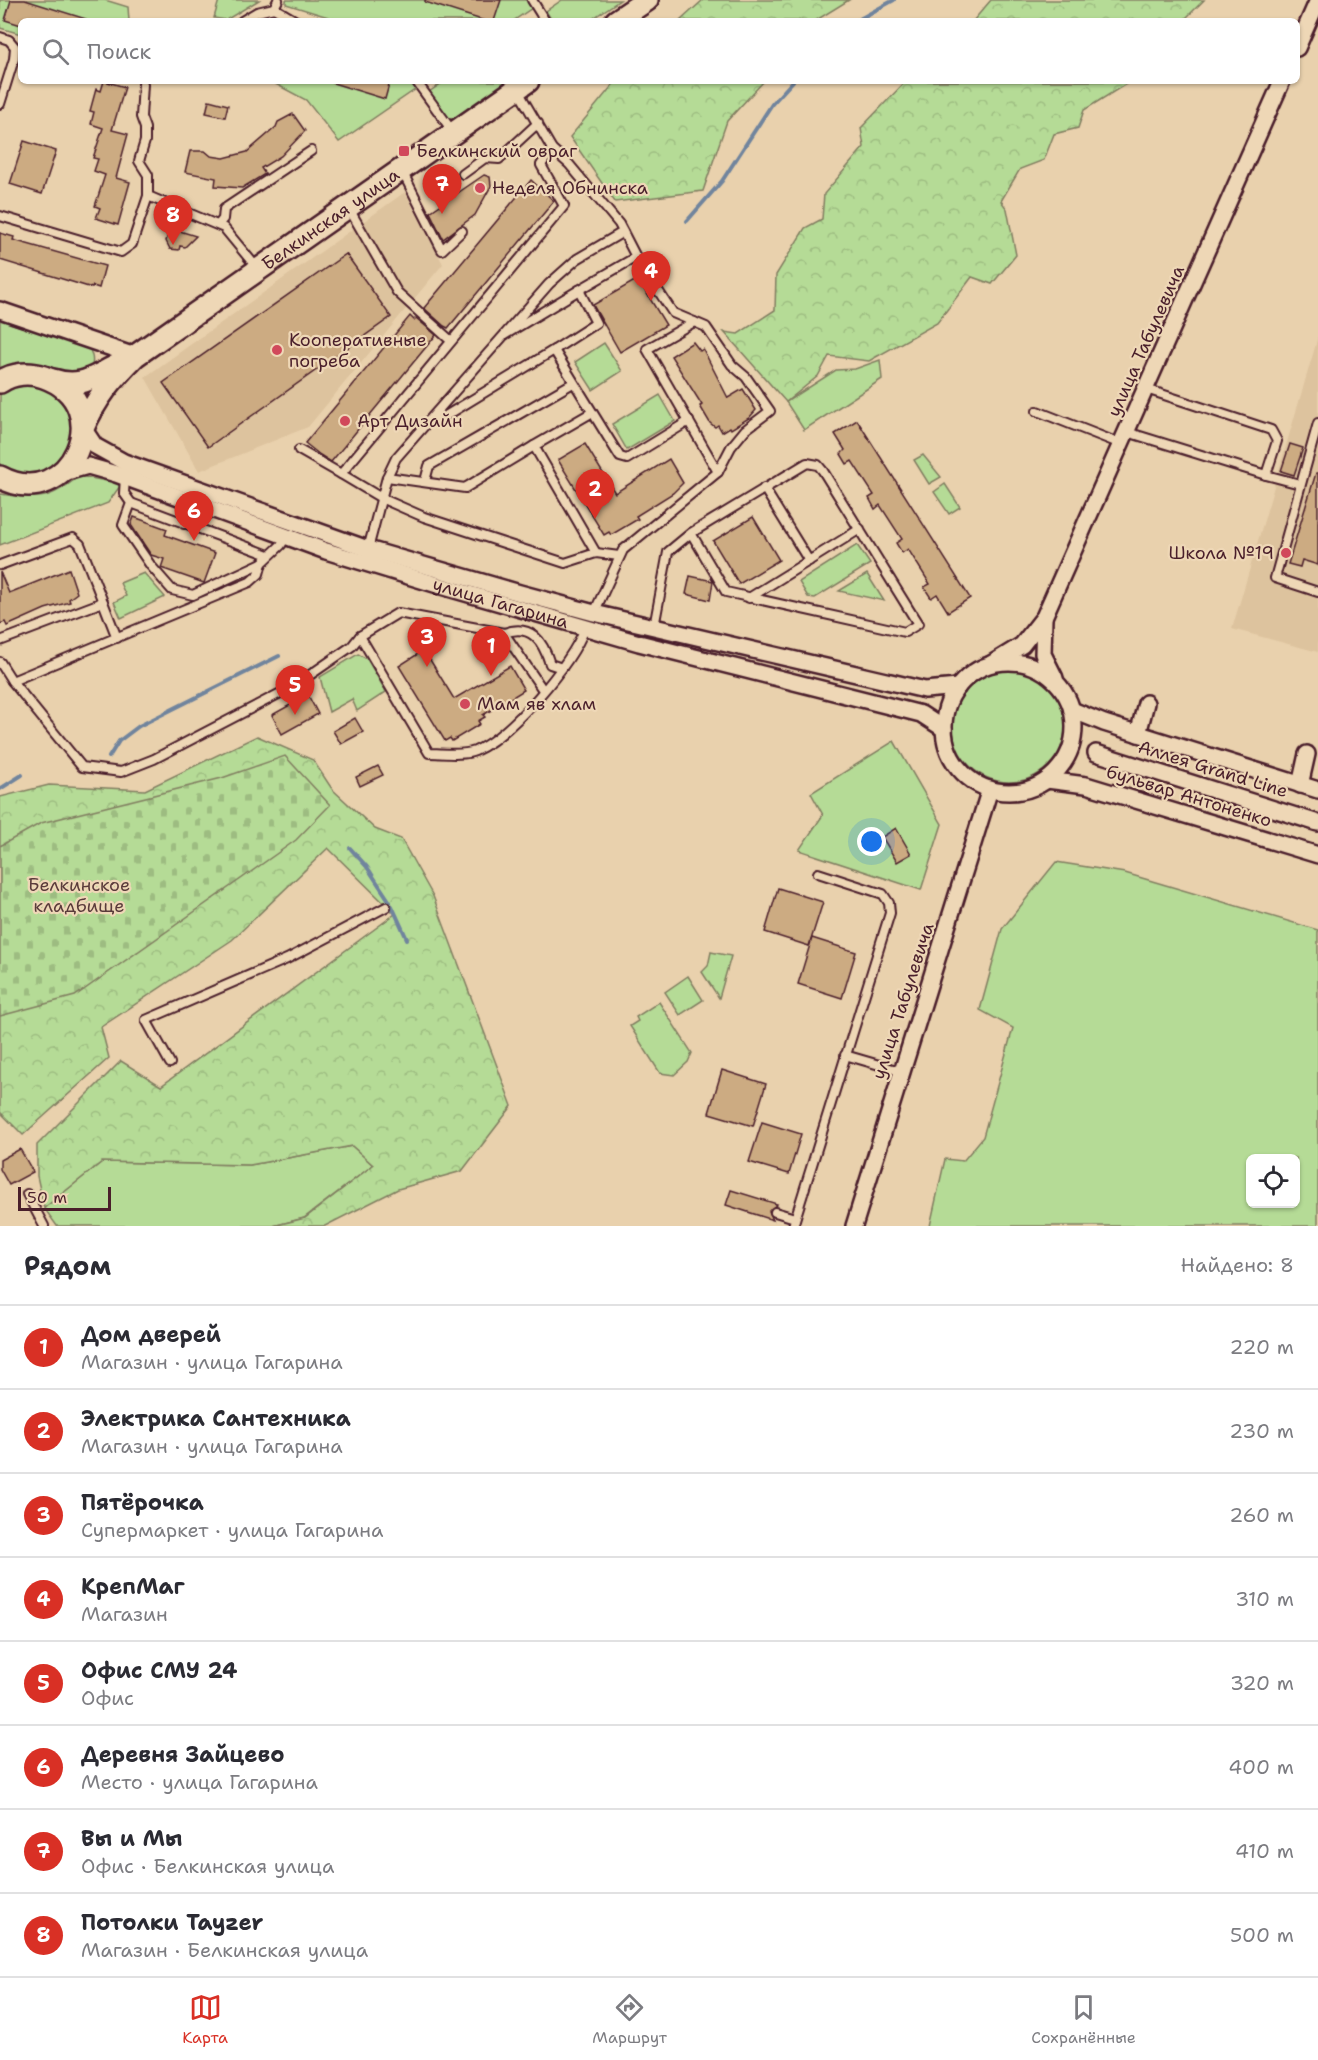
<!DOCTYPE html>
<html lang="ru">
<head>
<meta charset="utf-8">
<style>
	body { margin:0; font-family:"Shantell Sans",sans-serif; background:#f2f2f3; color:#2b2b33 }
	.controls { position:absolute; right:18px; bottom:18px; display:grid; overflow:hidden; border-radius:9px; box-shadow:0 2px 4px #0004 }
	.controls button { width:54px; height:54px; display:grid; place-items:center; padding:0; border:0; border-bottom:2px solid #e1e1e2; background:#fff; color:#2b2b33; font:30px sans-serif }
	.scale { position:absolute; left:18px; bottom:15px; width:93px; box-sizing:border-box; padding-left:6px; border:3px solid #4a1f2b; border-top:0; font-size:16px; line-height:21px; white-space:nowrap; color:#4a1f2b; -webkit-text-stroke:4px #eed7b6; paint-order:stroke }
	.you { position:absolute; left:872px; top:842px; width:21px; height:21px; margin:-15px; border:4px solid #fff; border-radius:50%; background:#1a73e8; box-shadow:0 0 0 9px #1a73e833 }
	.badge { display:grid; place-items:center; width:39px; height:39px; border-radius:50%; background:#d93025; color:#fff; font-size:20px; font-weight:700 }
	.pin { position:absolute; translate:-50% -50px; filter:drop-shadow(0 2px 3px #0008) }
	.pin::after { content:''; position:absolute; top:32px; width:21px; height:18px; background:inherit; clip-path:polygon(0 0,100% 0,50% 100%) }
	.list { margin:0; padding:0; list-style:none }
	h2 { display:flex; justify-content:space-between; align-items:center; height:78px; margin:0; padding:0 24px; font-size:26px }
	h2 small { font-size:20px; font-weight:400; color:#7c7c81 }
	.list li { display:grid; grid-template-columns:39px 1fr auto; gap:18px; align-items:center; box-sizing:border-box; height:84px; padding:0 24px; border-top:2px solid #e1e1e2 }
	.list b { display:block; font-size:22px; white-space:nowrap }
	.list p { margin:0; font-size:20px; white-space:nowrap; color:#7c7c81 }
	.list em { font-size:20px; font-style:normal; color:#7c7c81 }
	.icon { flex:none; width:33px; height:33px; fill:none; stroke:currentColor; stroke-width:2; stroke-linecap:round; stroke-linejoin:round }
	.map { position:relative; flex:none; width:1318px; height:1226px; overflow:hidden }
	.search { position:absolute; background:#fff; box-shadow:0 2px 4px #0004; left:18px; right:18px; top:18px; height:66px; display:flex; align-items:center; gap:15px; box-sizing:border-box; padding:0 21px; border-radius:9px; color:#7c7c81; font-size:22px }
	.sheet { height:750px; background:#fff }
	nav { display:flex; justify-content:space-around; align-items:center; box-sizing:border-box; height:84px; border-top:2px solid #e1e1e2; background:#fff; font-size:16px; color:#7c7c81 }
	nav a { display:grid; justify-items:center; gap:3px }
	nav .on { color:#d93025 }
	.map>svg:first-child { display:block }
	.built { fill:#ddc39e }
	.green { fill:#b5db96; stroke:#807d60; stroke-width:1.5; fill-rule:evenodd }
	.forest { fill:url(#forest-crowns); stroke:#807d60; stroke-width:1.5 }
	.cemetery { fill:url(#cemetery-stones); stroke:#807d60; stroke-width:1.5 }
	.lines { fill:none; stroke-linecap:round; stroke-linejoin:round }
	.stream { stroke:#70849d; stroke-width:4 }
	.building { fill:#ccab82; stroke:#4a1f2b; stroke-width:1.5 }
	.lane-casing { stroke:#4a1f2b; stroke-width:12 }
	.street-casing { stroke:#4a1f2b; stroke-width:20 }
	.secondary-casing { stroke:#4a1f2b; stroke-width:26 }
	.lane { stroke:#eed7b6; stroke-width:8 }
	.street { stroke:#eed7b6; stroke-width:15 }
	.secondary { stroke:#eed7b6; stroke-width:21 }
	.poi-dot { fill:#d1495b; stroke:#eed7b6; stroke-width:2 }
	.labels { text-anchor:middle; stroke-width:4.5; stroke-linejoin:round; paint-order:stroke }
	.poi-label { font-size:18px; fill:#4a1f2b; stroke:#eed7b6; text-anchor:start }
	.street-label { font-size:18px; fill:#4a1f2b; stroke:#eed7b6 }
	.park-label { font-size:18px; fill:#5a3b3b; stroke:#eed7b6 }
</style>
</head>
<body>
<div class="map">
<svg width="1318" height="1226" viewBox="0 0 1318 1226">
	<defs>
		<pattern id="forest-crowns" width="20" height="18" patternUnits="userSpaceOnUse" patternTransform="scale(1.5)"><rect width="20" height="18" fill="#b5db96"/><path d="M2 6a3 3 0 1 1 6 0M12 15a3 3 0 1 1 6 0" fill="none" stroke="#9dbc81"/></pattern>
		<pattern id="cemetery-stones" width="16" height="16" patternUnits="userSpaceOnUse" patternTransform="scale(1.5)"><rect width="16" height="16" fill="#b5db96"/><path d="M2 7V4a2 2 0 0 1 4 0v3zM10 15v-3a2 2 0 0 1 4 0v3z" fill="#9dbc81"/></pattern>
	</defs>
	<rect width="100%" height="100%" fill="#e9d1ad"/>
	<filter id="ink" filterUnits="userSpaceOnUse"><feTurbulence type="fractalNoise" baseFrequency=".0167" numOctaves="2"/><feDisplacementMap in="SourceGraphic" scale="12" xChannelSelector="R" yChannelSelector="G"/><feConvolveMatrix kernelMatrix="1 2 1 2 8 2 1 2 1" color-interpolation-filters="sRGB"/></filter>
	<g filter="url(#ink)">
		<g class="built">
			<path d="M405,192l38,72 -135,163 -109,44 -54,-94z"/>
			<path d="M1318,337v315l-86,-23z"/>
		</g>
		<g class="green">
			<path d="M0,0h105l23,7 1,14h-108v13l-21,-6z"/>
			<path d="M219,0h40l-33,20 -12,-2z"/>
			<path d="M286,0h240l6,8 -19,13h-172l-55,-17z"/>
			<path d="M562,0h58l-31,21h-37l-6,-10z"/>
			<path d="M270,81h141l5,8 -77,53 -33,-42z"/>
			<path d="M445,81h63l-54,37h-8l-17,-26z"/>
			<path d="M0,320l89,28c5,10 5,16 -1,26 -35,8 -47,-24 -88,-5z"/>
			<path d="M604,343l18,28 -29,19 -18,-28z"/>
			<path d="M880,360l2,19 -78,51 -18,-28 50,-32 19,-1z"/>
			<path d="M29,385c59,8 54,88 -2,91 -8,0 -19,-6 -27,-9v-73l11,-6z"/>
			<path d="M660,395l15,26 -48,29 -15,-26z"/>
			<path d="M923,455l18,22 -12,7 -15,-24z"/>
			<path d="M79,476l39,7 2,3 -12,17 -108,42v-51c38,5 48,8 79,-18z"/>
			<path d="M945,484l15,23 -11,7 -15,-22z"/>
			<path d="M857,545l13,19 -55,34 -7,-1 -9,-15z"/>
			<path d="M144,573l21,24 -44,21 -7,-16 12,-6 -6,-13z"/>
			<path d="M867,574l17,27 -45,-10z"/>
			<path d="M358,654l9,5 19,33 -29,19 -5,-12 -23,13 -9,-35z"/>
			<circle cx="1009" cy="726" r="56"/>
			<path d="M894,741l48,83 -21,66 -122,-40 24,-35 -12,-22z"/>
			<path d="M1056,862l69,11 193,57v296h-388l15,-67 18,2 20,-24 30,-109 -33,-18 22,-81zM1250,1158h46v46h-46z"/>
			<path d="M711,952l20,4 -12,42 -17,-26 6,-6z"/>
			<path d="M688,976l15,24 -23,15 -15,-23z"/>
			<path d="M659,1002l33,51 -4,9 -14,13 -14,-2 -30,-47 8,-5 -2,-4z"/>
			<path d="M352,1146l21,19 -69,53 -31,8h-216l-13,-18 58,-46 148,3z"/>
		</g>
		<g class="forest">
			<path d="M703,0h146l-34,21h-135z"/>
			<path d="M991,0h213l-21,21h-210z"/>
			<path d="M616,81h148l-37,40 -24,70 -88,11 -45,-65z"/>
			<path d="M906,81h225l-47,29 -6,18 -24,6 -10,26 -24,9 -19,32 6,8 9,46 -24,29 -20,-7 -35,46 -68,38 -40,-5 -11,20 -32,26 -62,-70 14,2 37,-24 1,-35 29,-47 17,-9 2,-25 40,-47 -3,-19z"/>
			<path d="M257,736l56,24 19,29 43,40 26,10 32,57 79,210 -50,65 -64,18 -73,37h-52l32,-8 68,-53 -21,-19 -102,19 -148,-3 -58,46 -7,-32v-31l84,-84 40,25 234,-172 -67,-66 -96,92 -131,87 8,31 -86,77 -23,-23v-315l49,-12 96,5z"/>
		</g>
		<path class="cemetery" d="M285,756l45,49 -34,35 -221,156 -75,20v-170l41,-23 181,-45z"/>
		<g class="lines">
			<g class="stream">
				<path d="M856,21l38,-21"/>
				<path d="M687,221l35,-40 50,-77 21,-23"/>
				<path d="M109,757l10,-16 20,-15 140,-70"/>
				<path d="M0,789l22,-14"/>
				<path d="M350,848l17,19 23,35"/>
				<path d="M392,906l15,33"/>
			</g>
		</g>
		<g class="building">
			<path d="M11,0h14l61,19v2h-65v4l-16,-5z"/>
			<path d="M425,0h76l-7,21h-9l-60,-19z"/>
			<path d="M104,81l21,6 -13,43 16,4 -12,44 14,4 -12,43 -22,-7 4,-10 -5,-2 10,-31 -11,-4 4,-12 -5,-1 10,-30 -12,-4 3,-12 -4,-1 6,-22 5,2z"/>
			<path d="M334,81h56l-5,18 -52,-16z"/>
			<path d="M209,100l19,5 -3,12 -19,-4z"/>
			<path d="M293,114l12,17 -24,25 -20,12 4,6 -23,14 -27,-2 1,-8 -31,-6 5,-21h15l6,5 13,2 23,-6 29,-25 2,-5z"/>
			<path d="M24,141l32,10 -14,43 -32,-10z"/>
			<path d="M484,175l6,2 1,9 -16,29 -32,24 -13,-27z"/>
			<path d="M531,180l23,21 -106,127 -4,-2 -20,-18z"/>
			<path d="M170,228l26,8 -11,11 -5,-1 -1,4 -9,-1 -4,-8z"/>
			<path d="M0,233l14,4 -1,3 92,26 -6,22 -6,-2 -1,2 -92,-28z"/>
			<path d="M346,254l45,63 -183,130 -45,-64z"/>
			<path d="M638,279l28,46 -46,27 -27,-47z"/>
			<path d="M410,316l4,4 2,-2 20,17 -105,127 -11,-7 -15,-12z"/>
			<path d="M693,342l7,9 3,-2 25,49 15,-9 13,21 -7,8 -18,11 -1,-2 -8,5 -4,-7 -3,2 -5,-4 -10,-17 2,-1 -31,-49z"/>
			<path d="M857,420l113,178 -22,14 -11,-18 -6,4 -7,-11 6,-3 -22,-35 -6,4 -6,-10 6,-4 -22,-34 -5,4 -6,-11 5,-3 -22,-34 -5,3 -6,-10 4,-4 -10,-16z"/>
			<path d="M585,444l30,49 54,-34 14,24 -10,10 -37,23 2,3 -27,16 -2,-3 -5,3 -46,-75z"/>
			<path d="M1290,444l13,4 -9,27 -13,-4z"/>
			<path d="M1316,473h2v92l-16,-5 -2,7 -12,-3z"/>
			<path d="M134,517l33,12 -2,6 50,18 -11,30 -43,-15 3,-9 -13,-4 -20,-30z"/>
			<path d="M753,517l26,43 -40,24 -26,-43z"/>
			<path d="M69,569l8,24 -8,6 1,3 -25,7 -38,17 -2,-4 -5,2v-52l9,21z"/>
			<path d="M690,576l23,5 -3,19 -24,-6z"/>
			<path d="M424,650l30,49 56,-33 14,24 -41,25 2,2 -7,4 2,3 -28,17 -2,-3 -5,3 -46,-75z"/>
			<path d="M308,695l10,19 -36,20 -10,-19z"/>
			<path d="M355,718l8,14 -22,12 -8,-13z"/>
			<path d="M378,766l5,9 -23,11 -4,-9z"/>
			<path d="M896,828l15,26 -14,8 -15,-25z"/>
			<path d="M778,888l45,14 -14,44 -44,-14z"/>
			<path d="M812,938l44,14 -14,46 -44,-14z"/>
			<path d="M722,1070l44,14 -13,42 -44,-13z"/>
			<path d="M762,1122l39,12 -12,40 -40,-12z"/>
			<path d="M20,1149l13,23 -24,13 -9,-16v-9z"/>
			<path d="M731,1190l46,14 -8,7 4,9 -47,-15z"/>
		</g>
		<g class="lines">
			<g class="lane-casing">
				<g id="lane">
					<path d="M278,0l-4,8 22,13"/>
					<path d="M532,0l13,21"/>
					<path d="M242,21l15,-9 17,-4"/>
					<path d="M0,37l9,3 6,7 -1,12 -14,45"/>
					<path d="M416,81l37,51"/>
					<path d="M143,84l-2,33 4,11v13l-6,20 9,14v21"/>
					<path d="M517,89l35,60 17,15 50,60 17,33 37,56 33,14 26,38 14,12 24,34 -25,19 -14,17 -13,25 -95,78 -29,63"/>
					<path d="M402,171l40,79 20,-19"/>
					<path d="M463,174l22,-16 14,1 39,-36"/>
					<path d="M348,207l49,85 53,48"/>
					<path d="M0,216l121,36 11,-8 16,-48 76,32 33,40"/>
					<path d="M218,225l5,-6 1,-10 87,-58"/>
					<path d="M694,322l-47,27 71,123"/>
					<path d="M506,334l73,-44"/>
					<path d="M554,350l42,-27 -17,-33 57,-33"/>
					<path d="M1037,411l84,33"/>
					<path d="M591,413l-57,33 62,107"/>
					<path d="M428,421l11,-1 115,-70 66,107 7,2 62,-38"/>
					<path d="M1318,423l-43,155 43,14"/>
					<path d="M1127,432l139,43 11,-34 -6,-11 -125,-41"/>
					<path d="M299,450l42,24 223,-268 -23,-41 11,-16"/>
					<path d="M341,474l42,25 41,18 141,46 31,-10 23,3"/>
					<path d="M1266,475l34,9"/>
					<path d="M125,477l-1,16 7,10 -8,22 28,41 21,24 21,5 69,-32 19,-18 5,-8"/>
					<path d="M387,477l78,11 69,-42"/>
					<path d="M425,481l4,-15 144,-83"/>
					<path d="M764,488l45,73"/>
					<path d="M131,503l138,52"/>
					<path d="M184,524l1,-25"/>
					<path d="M368,549l19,-72 9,-19 153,-174 28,-25 46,-27"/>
					<path d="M0,565l73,-27 7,6 23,58 -103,39"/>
					<path d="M749,598l111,-69"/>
					<path d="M103,602l14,36"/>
					<path d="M654,627l14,-75 23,-19 116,-70 11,2 5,6 95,153 -13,8 -179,-40 -35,-59"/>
					<path d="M504,633c27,-10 39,8 46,31l12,4"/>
					<path d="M0,662l12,19 238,-99 9,-8 3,-11"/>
					<path d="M12,681l70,86 39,5 33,-13 140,-73 58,-40 8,-10"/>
					<path d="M543,690l-39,-57 -106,-20 -38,23 69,117c13,0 34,3 46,-2 36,-16 96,-86 110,-123"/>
					<path d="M845,1055l55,16"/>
					<path d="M170,1063l-24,-43 141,-61 99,-52"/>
					<path d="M27,1194l17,32"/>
					<path d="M775,1212l20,6"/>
					<path d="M793,1226l97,-313 -1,-10 -6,-9 -65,-21"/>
				</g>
			</g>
			<g class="street-casing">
				<g id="street">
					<path d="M1297,48l21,-48"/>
					<path d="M0,310l135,46"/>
					<path d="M83,428l12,18 29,16 244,87 152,44 74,20 331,77 33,-3"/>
					<path id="s1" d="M60,474l28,-8 28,8 210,77 115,35 198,57 282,71 23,15"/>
					<path d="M1044,618l-1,36 12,24"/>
					<circle cx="1009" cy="727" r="65"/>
					<path d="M991,664l31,-19 22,-28 238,-536"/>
					<path d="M1072,710l32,13 214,67"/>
					<path d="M1138,734l8,-31"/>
					<path d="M1096,753l222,70"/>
					<path d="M1047,780l39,5 232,70"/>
					<path d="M1300,785l7,-31"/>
					<path d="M854,1226l136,-437"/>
				</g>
			</g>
			<g class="secondary-casing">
				<g id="secondary">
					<path d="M616,21l31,-21"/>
					<path d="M53,380c28,9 40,-3 65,-15"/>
					<path d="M0,382c13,-9 30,-10 44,-5 76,27 26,138 -44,100"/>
					<path id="s2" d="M83,428c13,-30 29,-49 52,-72l393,-275"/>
				</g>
			</g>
			<use href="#lane" class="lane"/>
			<use href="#street" class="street"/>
			<use href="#secondary" class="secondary"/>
		</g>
	</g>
	<g class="poi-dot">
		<rect x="398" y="145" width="12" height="12" rx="3"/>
		<circle cx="480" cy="188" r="6"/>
		<circle cx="277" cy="350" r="6"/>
		<circle cx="345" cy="421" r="6"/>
		<circle cx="1286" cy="553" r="6"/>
		<circle cx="465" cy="704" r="6"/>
	</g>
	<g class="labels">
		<g class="poi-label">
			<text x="416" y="157">Белкинский овраг</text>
			<text x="492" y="194">Неделя Обнинска</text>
			<text x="289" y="346">Кооперативные<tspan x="289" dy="21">погреба</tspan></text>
			<text x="357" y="427">Арт Дизайн</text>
			<text x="1274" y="559" text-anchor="end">Школа №19</text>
			<text x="477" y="710">Мам яв хлам</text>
		</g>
		<g class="street-label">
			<text dy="6" stroke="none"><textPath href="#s2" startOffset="328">Белкинская улица</textPath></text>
			<text transform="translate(1146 341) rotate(-66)" y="6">улица Табулевича</text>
			<text dy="6" stroke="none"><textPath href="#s1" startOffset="464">улица Гагарина</textPath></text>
			<text transform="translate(1213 769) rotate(17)" y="6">Аллея Grand Line</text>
			<text transform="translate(1189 796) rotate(17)" y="6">бульвар Антоненко</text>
			<text transform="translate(903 1001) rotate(-72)" y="6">улица Табулевича</text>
		</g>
		<g class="park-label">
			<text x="79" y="891">Белкинское<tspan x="79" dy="21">кладбище</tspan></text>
		</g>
	</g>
</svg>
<div class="controls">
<button><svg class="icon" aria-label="locate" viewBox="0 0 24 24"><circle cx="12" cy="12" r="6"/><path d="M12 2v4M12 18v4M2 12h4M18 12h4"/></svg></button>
</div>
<div class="scale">50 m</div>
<div class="you"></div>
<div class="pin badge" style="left:491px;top:676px">1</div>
<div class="pin badge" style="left:595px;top:519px">2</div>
<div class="pin badge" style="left:427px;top:667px">3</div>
<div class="pin badge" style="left:651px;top:301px">4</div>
<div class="pin badge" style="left:295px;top:715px">5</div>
<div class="pin badge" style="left:194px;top:541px">6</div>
<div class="pin badge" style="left:442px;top:214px">7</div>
<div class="pin badge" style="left:173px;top:245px">8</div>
<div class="search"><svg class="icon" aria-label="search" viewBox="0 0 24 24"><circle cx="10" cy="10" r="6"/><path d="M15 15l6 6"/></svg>Поиск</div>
</div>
<section class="sheet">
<h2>Рядом<small>Найдено: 8</small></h2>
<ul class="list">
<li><span class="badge">1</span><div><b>Дом дверей</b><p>Магазин · улица Гагарина</p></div><em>220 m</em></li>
<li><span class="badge">2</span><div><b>Электрика Сантехника</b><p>Магазин · улица Гагарина</p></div><em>230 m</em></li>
<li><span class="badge">3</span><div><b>Пятёрочка</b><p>Супермаркет · улица Гагарина</p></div><em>260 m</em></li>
<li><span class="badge">4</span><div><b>КрепМаг</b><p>Магазин</p></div><em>310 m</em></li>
<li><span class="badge">5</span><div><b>Офис СМУ 24</b><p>Офис</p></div><em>320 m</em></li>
<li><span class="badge">6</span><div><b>Деревня Зайцево</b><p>Место · улица Гагарина</p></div><em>400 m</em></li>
<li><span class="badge">7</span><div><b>Вы и Мы</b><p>Офис · Белкинская улица</p></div><em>410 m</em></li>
<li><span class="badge">8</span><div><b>Потолки Tayzer</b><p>Магазин · Белкинская улица</p></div><em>500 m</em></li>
</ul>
</section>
<nav>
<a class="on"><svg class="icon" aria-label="map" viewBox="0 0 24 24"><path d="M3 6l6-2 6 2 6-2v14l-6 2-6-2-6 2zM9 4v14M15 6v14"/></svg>Карта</a>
<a><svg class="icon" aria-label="directions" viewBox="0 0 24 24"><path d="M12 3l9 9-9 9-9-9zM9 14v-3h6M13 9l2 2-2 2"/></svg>Маршрут</a>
<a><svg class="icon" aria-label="saved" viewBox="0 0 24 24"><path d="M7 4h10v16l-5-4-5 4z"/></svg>Сохранённые</a>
</nav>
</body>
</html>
